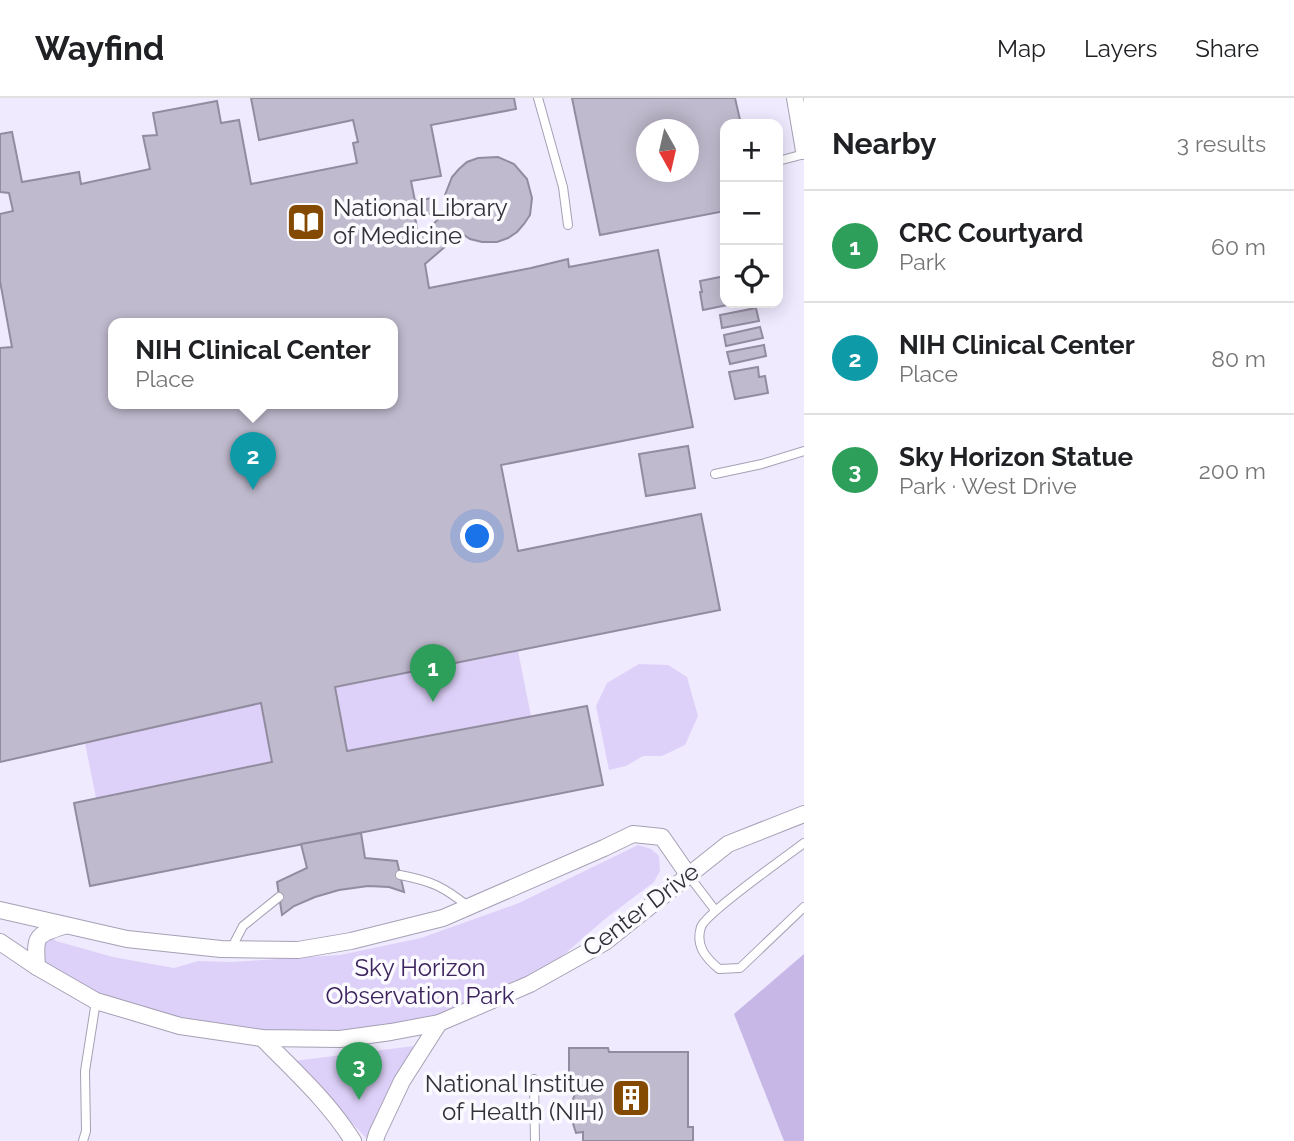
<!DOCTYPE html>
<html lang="en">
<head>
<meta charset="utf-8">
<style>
	body { margin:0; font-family:Raleway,sans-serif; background:#f2f2f2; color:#202124 }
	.controls { position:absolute; right:21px; top:21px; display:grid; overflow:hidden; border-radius:14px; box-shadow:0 4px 18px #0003 }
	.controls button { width:63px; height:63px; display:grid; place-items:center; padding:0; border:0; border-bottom:2px solid #e0e0e0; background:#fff; color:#202124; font:35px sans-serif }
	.compass { position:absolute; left:636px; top:21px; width:63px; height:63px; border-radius:50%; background:#fff; box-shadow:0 4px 18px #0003; rotate:172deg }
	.you { position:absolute; left:478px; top:439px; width:24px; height:24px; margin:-18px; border:5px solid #fff; border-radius:50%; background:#1a73e8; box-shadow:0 0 0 10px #1a73e833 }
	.badge { display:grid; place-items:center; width:46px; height:46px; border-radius:50%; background:#7c3aed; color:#fff; font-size:23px; font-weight:700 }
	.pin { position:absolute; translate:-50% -58px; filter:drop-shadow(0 2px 4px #0008) }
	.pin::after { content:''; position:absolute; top:37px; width:24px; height:21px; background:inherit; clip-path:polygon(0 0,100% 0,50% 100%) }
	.popup { position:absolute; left:108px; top:220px; width:290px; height:91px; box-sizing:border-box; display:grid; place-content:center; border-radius:14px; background:#fff; filter:drop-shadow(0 2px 5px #0005); font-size:23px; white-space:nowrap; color:#757577 }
	.popup b { font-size:26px; color:#202124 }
	.popup::after { content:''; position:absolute; left:50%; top:100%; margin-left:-14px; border:14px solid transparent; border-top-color:#fff }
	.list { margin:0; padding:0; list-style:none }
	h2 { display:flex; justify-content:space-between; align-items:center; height:91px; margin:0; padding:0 28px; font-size:30px }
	h2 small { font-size:23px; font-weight:400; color:#757577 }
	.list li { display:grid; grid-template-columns:46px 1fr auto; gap:21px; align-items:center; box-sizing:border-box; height:112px; padding:0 28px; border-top:2px solid #e0e0e0 }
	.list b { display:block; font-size:26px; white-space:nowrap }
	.list p { margin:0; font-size:23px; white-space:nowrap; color:#757577 }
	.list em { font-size:23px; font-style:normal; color:#757577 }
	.icon { flex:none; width:38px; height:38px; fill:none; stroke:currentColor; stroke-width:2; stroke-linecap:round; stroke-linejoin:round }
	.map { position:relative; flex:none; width:804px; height:1043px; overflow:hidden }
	header { display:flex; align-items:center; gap:42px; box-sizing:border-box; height:98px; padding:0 35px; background:#fff; border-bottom:2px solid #e0e0e0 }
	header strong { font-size:33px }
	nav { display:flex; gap:38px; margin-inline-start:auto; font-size:24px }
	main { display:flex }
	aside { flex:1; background:#fff }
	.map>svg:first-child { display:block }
	.green { fill:#ded1f9 }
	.forest { fill:#c6b7e7 }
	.building { fill:#c0bace; stroke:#928c9f; stroke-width:2; fill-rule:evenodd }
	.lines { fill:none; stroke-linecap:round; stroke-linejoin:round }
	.lane-casing { stroke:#a6a0b4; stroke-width:10 }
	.street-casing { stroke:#a6a0b4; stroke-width:18 }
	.lane { stroke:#fff; stroke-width:8 }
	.street { stroke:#fff; stroke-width:16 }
	.labels { text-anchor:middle; stroke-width:7; stroke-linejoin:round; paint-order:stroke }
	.poi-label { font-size:24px; fill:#323038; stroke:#fbfafe; text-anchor:start }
	.street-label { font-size:24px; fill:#323038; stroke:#fbfafe }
	.park-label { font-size:24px; fill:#3b245d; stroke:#fbfafe }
</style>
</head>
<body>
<header>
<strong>Wayfind</strong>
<nav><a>Map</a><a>Layers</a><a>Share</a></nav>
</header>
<main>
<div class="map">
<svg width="804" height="1043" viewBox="0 0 804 1043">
	<rect width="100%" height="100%" fill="#f0eaff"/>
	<g class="green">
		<path d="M518,553l13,65 -184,35 -12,-64z"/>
		<path d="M639,566l29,1 19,12 11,39 -13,29 -23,11h-19l-17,10 -17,4 -13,-64 11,-23z"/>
		<path d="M261,605l11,59 -176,36 -11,-55z"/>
		<path d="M638,747l13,4 8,7 1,15 -6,11 -49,37 -75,65 -91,39 -177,15 -166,-37 -59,-34 8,-35 11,9 57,16 61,11 24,-7 33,1 109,-7 81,-17 98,-35z"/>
		<path d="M414,948l-46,94 -74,-79z"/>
	</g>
	<path class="forest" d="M804,856v187h-20l-50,-127z"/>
	<g class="building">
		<path d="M251,0h263l2,11 -85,16 10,51 -30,5 4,20 18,-3 2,15 -20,4 4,22 28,-29 -2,-15 7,-18 7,-8 8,-7 11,-4 20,-1 16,7 13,15 5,19 -2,17 -6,9 -7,8 -9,6 -11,4h-15l-12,-3 -9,-6 -36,31 4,24 102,-20 37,-9 1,8 89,-17 35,177 -192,38 17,86 183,-37 19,96 -385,77 12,64 240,-45 16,79 -513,101 -16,-83 198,-41 -11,-59 -261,59v-414l12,-1 -12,-66v-67l13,-3 -4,-18 -9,-1v-58l12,-2 10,50 57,-10 2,12 69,-15 -7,-33 14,-1 -4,-22 64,-12 4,22 18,-3 12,64 106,-21 -4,-20 5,-1 -5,-22 -94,20zM113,226h280v80h-280z"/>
		<path d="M572,0h163l6,26h-16v87l-125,24zM646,32h42v42h-42z"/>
		<path d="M725,178v27h12l-34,7 -3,-18h2l-2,-11z"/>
		<path d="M756,210l3,13 -37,7 -2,-13z"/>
		<path d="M760,229l3,11 -37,8 -2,-11z"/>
		<path d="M764,247l2,11 -36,8 -3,-12z"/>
		<path d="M758,269l1,10 6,-1 3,17 -33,6 -6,-27z"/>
		<path d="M688,348l7,42 -49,8 -7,-42z"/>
		<path d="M361,735l4,25 32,3 7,31 -15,-5 -21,-1 -29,4 -24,7 -21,9 -12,9 -5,-33 30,-14 -6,-24z"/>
		<path d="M569,950h39l1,4h79v75h5v14h-110v-9l-7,1 -6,-19 2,-12 3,-8 8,-1v-7l-14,1z"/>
	</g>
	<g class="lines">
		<g class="lane-casing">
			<g id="lane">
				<path d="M538,0l25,89 5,38"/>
				<path d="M778,63l26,-7"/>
				<path d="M715,376l47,-10 42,-13"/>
				<path d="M804,745c-17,13 -98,70 -103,84 -6,19 5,31 18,42l21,-1 64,-61"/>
				<path d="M400,777c32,6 44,12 69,32"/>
				<path d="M689,778l26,34"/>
				<path d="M231,851l12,-23 36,-29"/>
				<path d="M534,981l1,62"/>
				<path d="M83,1043l3,-10 -1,-60 11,-70"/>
			</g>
		</g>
		<g class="street-casing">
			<g id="street">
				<path d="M795,0l9,53"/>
				<path d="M0,812l127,29 94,10 77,1 53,-9 92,-23 161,-70 29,-14 29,3 27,39"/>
				<path d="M0,844l37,25 59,34 84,25 82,12 78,1 51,-7 48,-9 91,-39 75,-42 123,-98 76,-30"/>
				<path d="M37,869c-2,-30 -3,-32 27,-41"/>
				<path d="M262,940c32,33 67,64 91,103"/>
				<path d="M375,1043l2,-7 25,-53 37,-58"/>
			</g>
		</g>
		<use href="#lane" class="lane"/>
		<use href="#street" class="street"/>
	</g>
	<defs>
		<g id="library-square" transform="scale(2.0125)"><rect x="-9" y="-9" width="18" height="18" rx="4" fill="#854a01" stroke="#fbfafe"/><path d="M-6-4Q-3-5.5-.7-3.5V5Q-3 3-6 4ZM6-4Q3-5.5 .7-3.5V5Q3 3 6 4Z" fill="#fff"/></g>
		<g id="building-square" transform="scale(2.0125)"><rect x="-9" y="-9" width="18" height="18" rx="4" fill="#854a01" stroke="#fbfafe"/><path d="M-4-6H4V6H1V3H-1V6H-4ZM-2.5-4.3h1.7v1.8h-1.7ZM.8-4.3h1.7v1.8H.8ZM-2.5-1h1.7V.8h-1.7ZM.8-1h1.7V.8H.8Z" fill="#fff"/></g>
	</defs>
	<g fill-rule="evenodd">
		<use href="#library-square" x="306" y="124"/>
		<use href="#building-square" x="631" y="1000"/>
	</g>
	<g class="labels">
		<g class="poi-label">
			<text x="333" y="118">National Library<tspan x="333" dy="28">of Medicine</tspan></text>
			<text x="604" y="994" text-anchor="end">National Institue<tspan x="604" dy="28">of Health (NIH)</tspan></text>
		</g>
		<g class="street-label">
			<text transform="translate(641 812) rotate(-37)" y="8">Center Drive</text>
		</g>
		<g class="park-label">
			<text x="420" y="878">Sky Horizon<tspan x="420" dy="28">Observation Park</tspan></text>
		</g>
	</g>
</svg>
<div class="controls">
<button>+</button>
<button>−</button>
<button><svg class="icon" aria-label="locate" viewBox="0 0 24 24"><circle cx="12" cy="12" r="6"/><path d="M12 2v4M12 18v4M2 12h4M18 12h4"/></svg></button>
</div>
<svg class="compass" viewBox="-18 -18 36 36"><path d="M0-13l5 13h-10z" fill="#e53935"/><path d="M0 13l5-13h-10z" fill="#757577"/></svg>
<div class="you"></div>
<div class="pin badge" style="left:433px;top:604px;background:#2e9e5b">1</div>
<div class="pin badge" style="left:253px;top:392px;background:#0f9aa8">2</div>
<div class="popup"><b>NIH Clinical Center</b>Place</div>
<div class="pin badge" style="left:359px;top:1002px;background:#2e9e5b">3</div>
</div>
<aside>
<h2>Nearby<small>3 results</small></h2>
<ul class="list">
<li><span class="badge" style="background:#2e9e5b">1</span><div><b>CRC Courtyard</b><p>Park</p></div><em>60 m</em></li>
<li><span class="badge" style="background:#0f9aa8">2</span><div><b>NIH Clinical Center</b><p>Place</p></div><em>80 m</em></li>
<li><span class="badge" style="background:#2e9e5b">3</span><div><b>Sky Horizon Statue</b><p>Park · West Drive</p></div><em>200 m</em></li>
</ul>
</aside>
</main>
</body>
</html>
